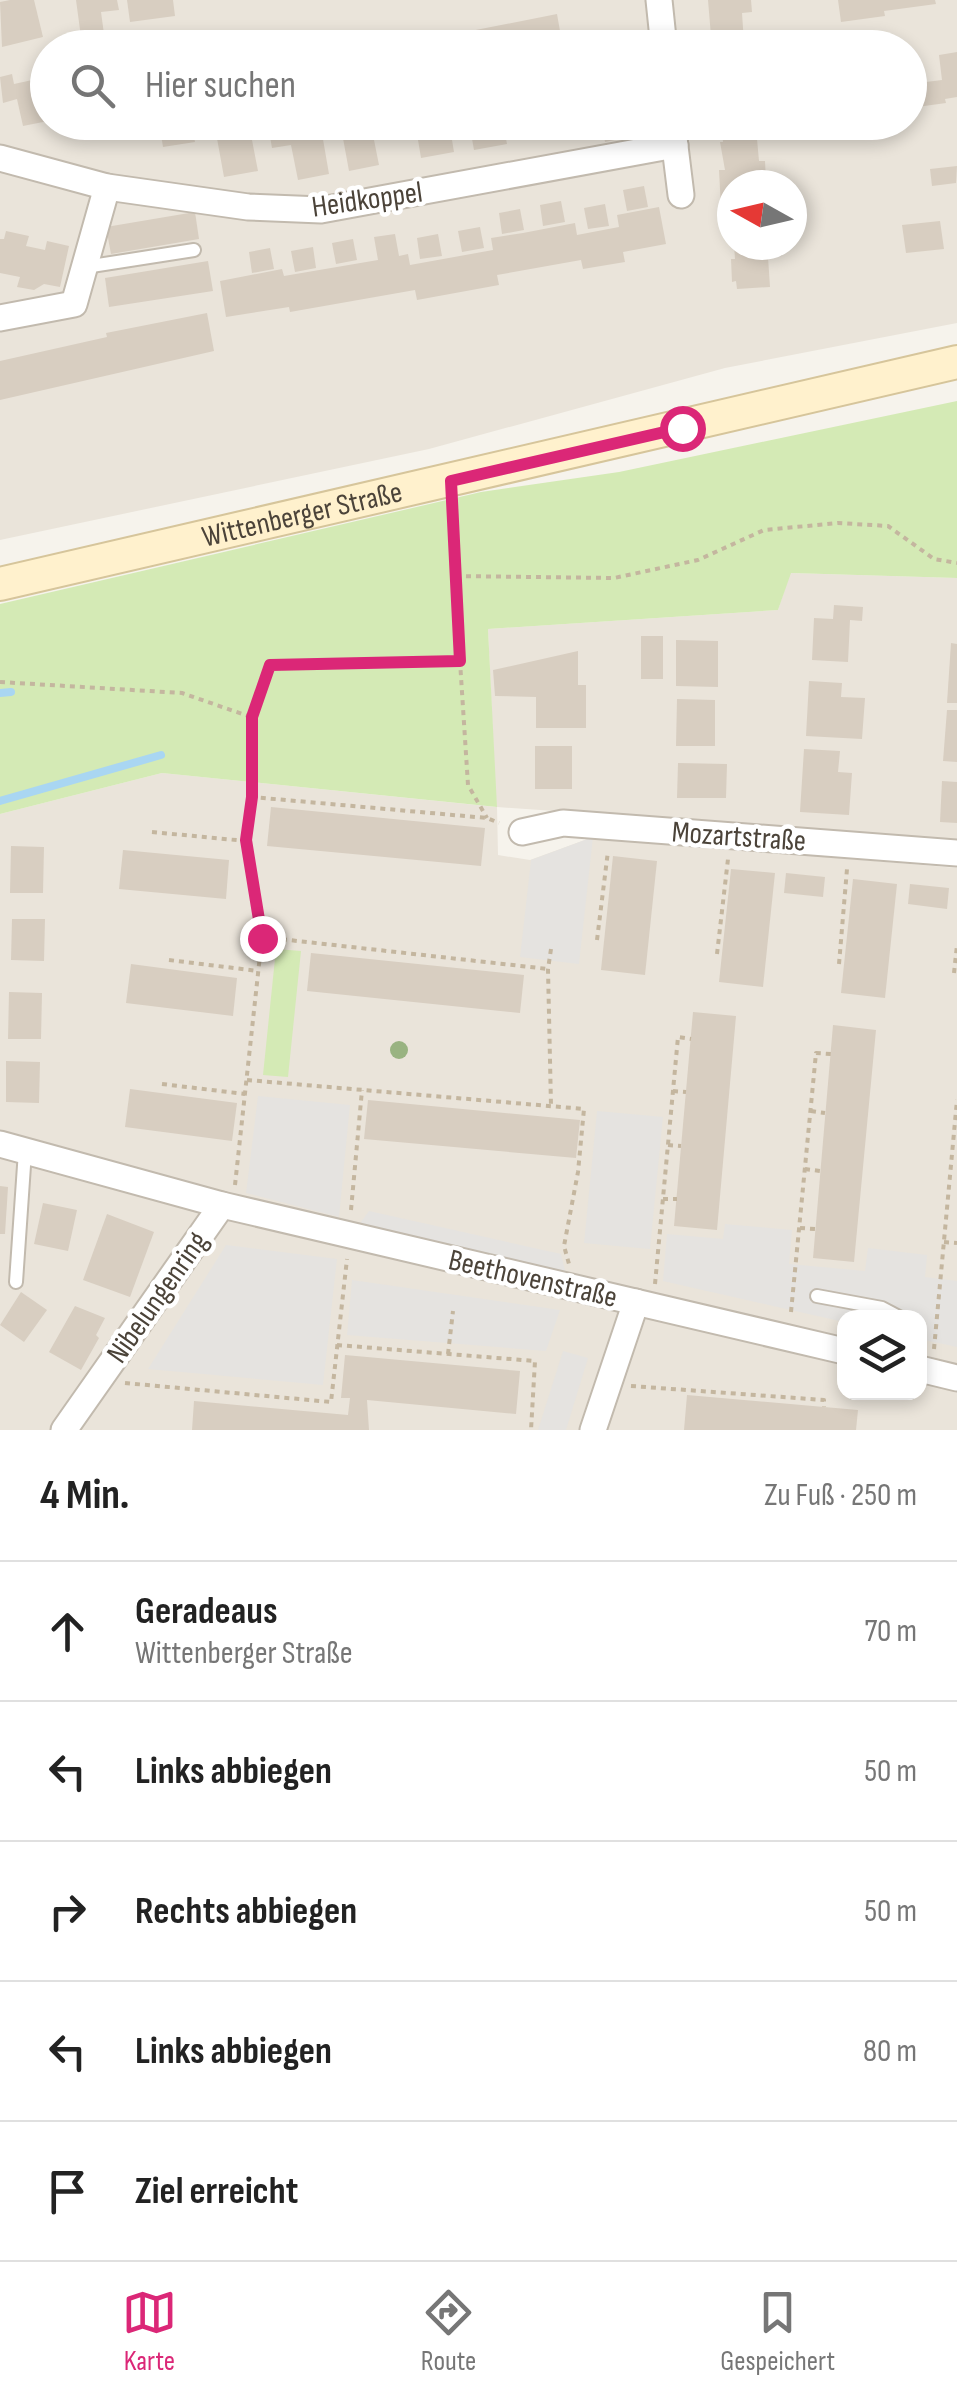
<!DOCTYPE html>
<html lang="de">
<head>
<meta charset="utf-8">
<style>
	body { margin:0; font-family:"Sofia Sans Condensed",sans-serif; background:#f6f6f6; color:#222 }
	.controls { position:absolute; right:30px; bottom:30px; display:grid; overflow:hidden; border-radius:20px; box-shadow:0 5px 15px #0003 }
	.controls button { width:90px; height:90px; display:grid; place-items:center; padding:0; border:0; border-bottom:2px solid #e0e0e0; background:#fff; color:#222; font:50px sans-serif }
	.compass { position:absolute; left:717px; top:170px; width:90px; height:90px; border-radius:50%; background:#fff; box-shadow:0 5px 15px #0003; rotate:278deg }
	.stop { position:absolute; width:30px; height:30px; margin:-22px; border:8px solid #db2777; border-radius:50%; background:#fff }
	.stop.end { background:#db2777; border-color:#fff; box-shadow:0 2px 10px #0008 }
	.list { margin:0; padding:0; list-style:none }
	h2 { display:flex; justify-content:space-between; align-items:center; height:130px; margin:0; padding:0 40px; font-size:42px }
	h2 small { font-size:32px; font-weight:400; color:#767676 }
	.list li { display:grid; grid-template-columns:65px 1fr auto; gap:30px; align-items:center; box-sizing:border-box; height:140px; padding:0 40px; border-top:2px solid #e0e0e0 }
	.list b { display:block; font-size:38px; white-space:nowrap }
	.list p { margin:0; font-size:32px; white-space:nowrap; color:#767676 }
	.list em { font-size:32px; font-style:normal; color:#767676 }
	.icon { flex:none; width:55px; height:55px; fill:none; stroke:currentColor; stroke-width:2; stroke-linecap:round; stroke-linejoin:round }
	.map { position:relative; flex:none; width:957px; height:1430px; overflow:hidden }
	.search { position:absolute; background:#fff; box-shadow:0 5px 15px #0003; left:30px; right:30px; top:30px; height:110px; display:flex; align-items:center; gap:25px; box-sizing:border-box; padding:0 35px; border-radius:55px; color:#767676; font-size:38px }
	.sheet { height:830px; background:#fff }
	nav { display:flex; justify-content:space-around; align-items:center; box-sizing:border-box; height:140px; border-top:2px solid #e0e0e0; background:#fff; font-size:28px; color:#767676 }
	nav a { display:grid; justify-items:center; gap:5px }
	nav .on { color:#db2777 }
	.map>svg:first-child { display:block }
	.residential { fill:#eae4da; fill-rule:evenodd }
	.green { fill:#d4eab5 }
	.parking { fill:#e5e3e0 }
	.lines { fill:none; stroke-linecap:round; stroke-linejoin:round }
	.stream { stroke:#a9d6f2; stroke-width:8 }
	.building { fill:#d8cec1 }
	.service-casing { stroke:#c2baae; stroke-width:16 }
	.minor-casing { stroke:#c2baae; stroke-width:29 }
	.secondary-casing { stroke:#d6c59b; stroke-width:36 }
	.path { stroke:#c4b69f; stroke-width:4; stroke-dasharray:5 5; stroke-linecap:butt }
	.service { stroke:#fff; stroke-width:12 }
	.minor { stroke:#fff; stroke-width:25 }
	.secondary { stroke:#fff1cd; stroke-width:32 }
	.tree { fill:#99b381 }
	.route { stroke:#db2777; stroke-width:12 }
	.labels { text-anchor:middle; stroke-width:9; stroke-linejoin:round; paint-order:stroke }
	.street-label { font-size:30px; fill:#4b4339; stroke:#fff }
</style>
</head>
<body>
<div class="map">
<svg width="957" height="1430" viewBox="0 0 957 1430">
	<rect width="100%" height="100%" fill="#f6f3ec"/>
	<g class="residential">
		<path d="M0,0h957v323l-232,45 -296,81 -429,91zM48,48h862v74h-862zM732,185h60v60h-60z"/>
		<path d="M790,573l167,5v261l-460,-32 1,48 32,5 63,-23 364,31v562h-957v-616l162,-41 334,34 -8,-178 290,-19zM844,1318h76v74h-76z"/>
	</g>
	<g class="green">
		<path d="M957,401v177l-166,-5 -13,37 -290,19 9,178 -335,-34 -162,41v-210l481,-112 138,-20z"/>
		<path d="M276,949l25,2 -13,126 -25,-2z"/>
	</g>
	<g class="parking">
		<path d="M593,837l-14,127 -59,-7 11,-97z"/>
		<path d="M258,1096l92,9 -11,112 -93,-24z"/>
		<path d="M597,1111l66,6 -13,132 -66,-6z"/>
		<path d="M369,1211l192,43 5,20 -208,-48z"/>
		<path d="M725,1224l67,6 -3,34 76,7 3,-23 59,7 -2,22 32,4v66l-37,-8v-21h-76v4l-181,-41 4,-47 56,5z"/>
		<path d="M226,1245l111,14 -14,126 -175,-16z"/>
		<path d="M352,1280l208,30 -14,41 -199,-16z"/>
		<path d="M563,1351l25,7 -22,72h-28z"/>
	</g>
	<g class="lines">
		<g class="stream">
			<path d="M0,693l11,-1"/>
			<path d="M0,801l161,-46"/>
		</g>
	</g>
	<g class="building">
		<path d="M10,0h24l9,37 -41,10 -2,-45z"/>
		<path d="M76,0h41l2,10 -18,2 3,22 -23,3z"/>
		<path d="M127,0h46l2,16 -45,6z"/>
		<path d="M708,0h43l1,12 -10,1 2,30 7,-1 1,6h-40z"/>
		<path d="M838,0h97l1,4 -52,7 1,5 -44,6z"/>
		<path d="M557,14l6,34h-33l-2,-9 -39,9h-105z"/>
		<path d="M957,52v45l-12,2 1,4 -36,5v-24l32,-4 -3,-25z"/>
		<path d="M12,74l2,10 32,-7 2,44 -25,5 -6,-27 -14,4 -3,-26z"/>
		<path d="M159,122h32l4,20 -32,5z"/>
		<path d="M214,122h53l1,5 21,-5h31l9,52 -31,6 -7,-35 -19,3 -3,-17 -18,4 7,36 -34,6z"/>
		<path d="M340,122h60v2l-28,6 7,35 -30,6z"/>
		<path d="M415,122h34l5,30 -33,6z"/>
		<path d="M469,122h34l4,22 -33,6z"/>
		<path d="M545,122h32l1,7 -30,6z"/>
		<path d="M601,122h26v2l-10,2 2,13 -14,3z"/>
		<path d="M721,122h45v5l-10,1 3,33h6l1,20 -34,4v42h-10l-3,-57h6l-5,-28h3z"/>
		<path d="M820,122h56v3l-55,8z"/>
		<path d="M957,166l-1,17 -24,3 -2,-17z"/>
		<path d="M644,186l4,21 -21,4 -4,-21z"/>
		<path d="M561,201l4,21 -22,4 -3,-21z"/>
		<path d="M605,204l4,22 -21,3 -4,-21z"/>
		<path d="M659,207l7,37 -43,8 2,10 -42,7 -2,-9 -84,15 2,10 -82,15 -2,-10 -125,22 -1,-5 -63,10 -6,-36 62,-12 2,7 94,-16 -4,-23 21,-3 4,22 9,-2 2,11 83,-15 -2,-12 32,-5 52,-10 2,12 42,-8 -2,-12z"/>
		<path d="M520,209l4,21 -22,4 -3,-21z"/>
		<path d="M195,212l4,27 -88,15 -5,-27z"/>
		<path d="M940,221l4,28 -38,4 -4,-28z"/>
		<path d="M480,227l4,21 -22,4 -4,-21z"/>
		<path d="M6,231l23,5 -3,10 19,4 2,-9 22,5 -9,41 -16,-3 -10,6 -17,-3 3,-10 -20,-4v-34h4z"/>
		<path d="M438,234l4,22 -22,3 -3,-21z"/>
		<path d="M353,239l4,21 -21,4 -4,-21z"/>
		<path d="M734,245h48v11l-14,1 2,30 -33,2 -1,-8 -4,1 -1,-23h4z"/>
		<path d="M313,247l3,21 -21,4 -4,-21z"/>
		<path d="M270,248l4,21 -22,4 -3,-21z"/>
		<path d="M208,261l5,30 -104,16 -4,-29z"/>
		<path d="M207,313l7,38 -214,49v-39l107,-24 -1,-4z"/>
		<path d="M834,605l29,2 -1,14 -12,-1 -2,42 -36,-2 2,-42 19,1z"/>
		<rect x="641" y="636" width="22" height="43"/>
		<path d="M676,640l42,1v46l-42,-1z"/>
		<path d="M951,643l6,1v59h-10z"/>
		<path d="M578,651v34h8v43h-50v-31l-41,-1 -2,-26z"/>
		<path d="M809,681l33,2 -1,14 24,1 -3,41 -56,-3z"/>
		<path d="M677,699l38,1v46h-39z"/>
		<path d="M947,710h10v52l-14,-1z"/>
		<rect x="535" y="746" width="37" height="43"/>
		<path d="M804,749l36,2 -2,21 14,1 -3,42 -49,-3z"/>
		<path d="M678,763l49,1 -1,34h-49z"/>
		<path d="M942,781l15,1v41l-17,-1z"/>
		<path d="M271,807l214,21 -4,38 -214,-20z"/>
		<path d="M11,846l33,1 -1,46h-33z"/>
		<path d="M123,850l106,10 -3,39 -107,-10z"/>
		<path d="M613,856l44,5 -12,114 -44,-5z"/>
		<path d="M731,869l44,4 -12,114 -44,-5z"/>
		<path d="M786,873l39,4 -2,20 -39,-4z"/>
		<path d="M853,879l44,5 -12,114 -44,-5z"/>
		<path d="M910,884l39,4 -2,21 -39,-5z"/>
		<path d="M12,919h33l-1,42 -33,-1z"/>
		<path d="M311,953l213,22 -4,38 -213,-22z"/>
		<path d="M131,964l106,14 -4,38 -107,-13z"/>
		<path d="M9,992l33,1 -1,46h-33z"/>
		<path d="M693,1012l43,4 -19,214 -43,-4z"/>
		<path d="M833,1025l43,5 -22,232 -41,-4z"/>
		<path d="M6,1061l34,1 -1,41 -33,-1z"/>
		<path d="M130,1089l107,14 -5,38 -107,-14z"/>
		<path d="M368,1100l212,20 -4,38 -212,-19z"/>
		<path d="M0,1186l8,1 -3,47h-5z"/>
		<path d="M43,1203l34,7 -9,41 -34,-7z"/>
		<path d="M107,1214l47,18 -24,65 -47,-17z"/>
		<path d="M21,1292l26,18 -23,32 -24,-17z"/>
		<path d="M75,1306l30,12 -9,17 3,3 -18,32 -32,-18z"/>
		<path d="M345,1355l175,16 -4,43 -149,-14 2,30h-177l2,-29 154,14 2,-17h-9z"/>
		<path d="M687,1395l171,15 -2,20h-172z"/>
	</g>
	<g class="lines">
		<g class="service-casing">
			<g id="service">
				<path d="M85,267l109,-17"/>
				<path d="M16,1282l9,-131"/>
				<path d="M817,1296l65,12 19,10"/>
			</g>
		</g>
		<g class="minor-casing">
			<g id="minor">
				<path d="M659,0l5,48"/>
				<path d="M672,122l9,73"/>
				<path d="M0,158l107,29 141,20 73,3 354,-65"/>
				<path d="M0,318l74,-14 33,-117"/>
				<path d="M522,832l41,-9 394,30"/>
				<path d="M0,1144l222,61 622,146"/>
				<path d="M920,1369l37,9"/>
				<path d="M64,1430l158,-225"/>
				<path d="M593,1430l43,-128"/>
			</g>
		</g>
		<g class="secondary-casing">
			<g id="secondary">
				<path id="s1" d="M0,584l957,-222"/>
			</g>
		</g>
		<g class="path">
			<path d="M452,506l8,155"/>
			<path d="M456,576l158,2 84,-18 66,-30 74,-7 50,3 46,33 23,4"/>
			<path d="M0,682l182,11 69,24 19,-52 190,-4 8,124 19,33"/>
			<path d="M251,717l1,80"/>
			<path d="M152,832l94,9"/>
			<path d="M262,937l286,32"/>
			<path d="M597,940l11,-89"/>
			<path d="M551,949l-3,20 3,137"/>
			<path d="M717,954l11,-95"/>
			<path d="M169,960l89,11"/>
			<path d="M839,964l8,-95"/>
			<path d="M954,973l3,-28"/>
			<path d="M247,1080l337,29 -6,63 -14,74 5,18"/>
			<path d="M162,1084l83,10"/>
			<path d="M673,1091l13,1"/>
			<path d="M811,1111l14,2"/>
			<path d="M668,1145l13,1"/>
			<path d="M805,1169l15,2"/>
			<path d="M235,1185l27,-248 -16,-96 6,-44 235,21 12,5"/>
			<path d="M663,1199h14"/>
			<path d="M351,1210l11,-120"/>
			<path d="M800,1228l15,1"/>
			<path d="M944,1242l13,1"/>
			<path d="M655,1284l23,-247 13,2"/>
			<path d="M791,1312l25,-259 15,1"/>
			<path d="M337,1345l198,16 -4,69"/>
			<path d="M934,1349l23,-249"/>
			<path d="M448,1354l5,-43"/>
			<path d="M125,1383l206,19 16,-143"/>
			<path d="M631,1386l193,14v7"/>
		</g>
		<use href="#service" class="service"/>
		<use href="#minor" class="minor"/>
		<use href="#secondary" class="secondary"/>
	</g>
	<circle class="tree" cx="399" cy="1050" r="9"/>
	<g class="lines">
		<path class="route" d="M262,938l-16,-98 6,-43v-80l18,-52 190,-4 -9,-180 231,-53"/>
	</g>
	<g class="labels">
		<g class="street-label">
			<text transform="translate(367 199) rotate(-8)" y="10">Heidkoppel</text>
			<text dy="10" stroke="none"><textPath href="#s1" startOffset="310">Wittenberger Straße</textPath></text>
			<text transform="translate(739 836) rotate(4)" y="10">Mozartstraße</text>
			<text transform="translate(533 1278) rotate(13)" y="10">Beethovenstraße</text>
			<text transform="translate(157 1297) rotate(-55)" y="10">Nibelungenring</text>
		</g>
	</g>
</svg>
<div class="controls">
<button><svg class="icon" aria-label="layers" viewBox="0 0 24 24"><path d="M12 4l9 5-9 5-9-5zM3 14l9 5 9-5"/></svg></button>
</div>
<svg class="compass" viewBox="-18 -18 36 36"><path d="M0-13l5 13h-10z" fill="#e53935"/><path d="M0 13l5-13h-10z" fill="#767676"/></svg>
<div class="stop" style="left:682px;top:428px"></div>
<div class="stop end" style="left:262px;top:938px"></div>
<div class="search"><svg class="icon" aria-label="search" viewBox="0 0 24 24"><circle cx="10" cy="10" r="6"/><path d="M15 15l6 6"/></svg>Hier suchen</div>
</div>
<section class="sheet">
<h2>4 Min.<small>Zu Fuß · 250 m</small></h2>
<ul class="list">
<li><svg class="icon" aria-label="ahead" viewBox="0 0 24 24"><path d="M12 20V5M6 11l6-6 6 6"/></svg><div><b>Geradeaus</b><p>Wittenberger Straße</p></div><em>70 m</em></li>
<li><svg class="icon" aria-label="left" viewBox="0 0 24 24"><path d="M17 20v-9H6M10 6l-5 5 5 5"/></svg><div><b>Links abbiegen</b></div><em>50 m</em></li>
<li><svg class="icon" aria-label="right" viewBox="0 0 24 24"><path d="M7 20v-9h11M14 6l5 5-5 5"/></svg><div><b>Rechts abbiegen</b></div><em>50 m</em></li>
<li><svg class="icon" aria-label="left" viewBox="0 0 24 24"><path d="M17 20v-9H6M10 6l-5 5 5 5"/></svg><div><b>Links abbiegen</b></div><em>80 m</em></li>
<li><svg class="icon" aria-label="arrive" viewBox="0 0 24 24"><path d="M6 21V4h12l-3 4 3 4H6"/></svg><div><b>Ziel erreicht</b></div></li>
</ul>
</section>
<nav>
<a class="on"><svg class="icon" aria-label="map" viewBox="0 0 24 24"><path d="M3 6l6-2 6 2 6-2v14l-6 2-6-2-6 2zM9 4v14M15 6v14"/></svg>Karte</a>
<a><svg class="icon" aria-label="directions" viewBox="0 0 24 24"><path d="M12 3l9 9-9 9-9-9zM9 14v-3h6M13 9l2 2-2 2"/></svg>Route</a>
<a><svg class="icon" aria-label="saved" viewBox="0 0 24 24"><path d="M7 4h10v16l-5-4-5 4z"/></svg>Gespeichert</a>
</nav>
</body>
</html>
